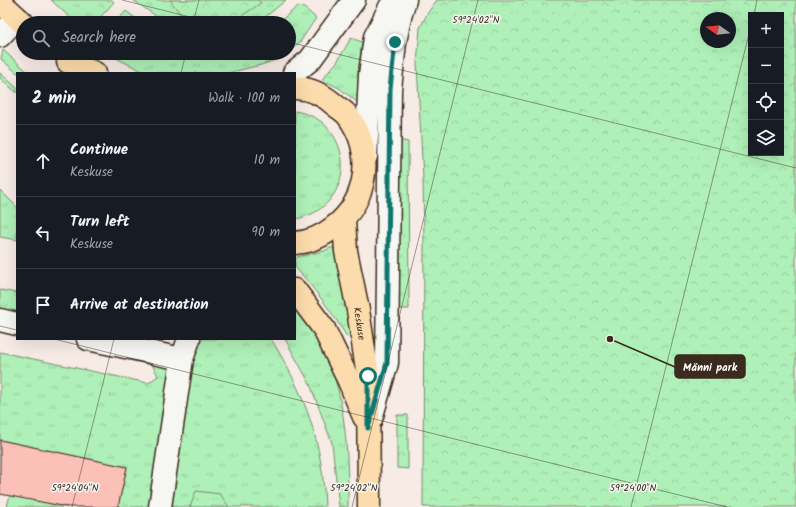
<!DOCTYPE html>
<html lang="en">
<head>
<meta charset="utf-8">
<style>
	body { margin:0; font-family:Kalam,sans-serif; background:#20242c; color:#f1f3f6 }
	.controls { position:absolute; right:12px; top:12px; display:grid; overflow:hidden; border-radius:0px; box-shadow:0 4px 16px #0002 }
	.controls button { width:36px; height:36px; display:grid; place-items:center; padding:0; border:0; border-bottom:1px solid #363941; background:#171b24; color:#f1f3f6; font:20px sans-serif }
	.compass { position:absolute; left:700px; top:12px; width:36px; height:36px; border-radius:50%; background:#171b24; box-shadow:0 4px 16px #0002; rotate:284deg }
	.stop { position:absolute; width:12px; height:12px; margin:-9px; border:3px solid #0f766e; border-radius:50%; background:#fff }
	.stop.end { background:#0f766e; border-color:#fff; box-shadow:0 1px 4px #0008 }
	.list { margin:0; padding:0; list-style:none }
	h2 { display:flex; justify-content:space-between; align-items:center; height:52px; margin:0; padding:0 16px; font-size:17px }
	h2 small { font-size:13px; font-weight:400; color:#9ea1a6 }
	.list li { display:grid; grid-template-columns:26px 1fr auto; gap:12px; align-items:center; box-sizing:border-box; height:72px; padding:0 16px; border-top:1px solid #363941 }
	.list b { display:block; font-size:15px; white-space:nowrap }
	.list p { margin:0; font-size:13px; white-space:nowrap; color:#9ea1a6 }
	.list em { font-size:13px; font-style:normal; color:#9ea1a6 }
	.icon { flex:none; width:22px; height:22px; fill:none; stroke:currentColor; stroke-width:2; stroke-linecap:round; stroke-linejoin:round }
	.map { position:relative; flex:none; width:796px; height:507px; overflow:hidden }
	.search { position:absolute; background:#171b24; box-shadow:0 4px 16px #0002; left:16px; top:16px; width:280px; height:44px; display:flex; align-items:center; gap:10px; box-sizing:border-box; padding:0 14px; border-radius:22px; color:#9ea1a6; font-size:15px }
	.panel { position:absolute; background:#171b24; box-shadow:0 4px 16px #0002; left:16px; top:72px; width:280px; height:268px; border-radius:0px }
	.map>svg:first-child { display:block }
	.grass { fill:url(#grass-tufts); stroke:#758d6b }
	.forest { fill:url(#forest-crowns); stroke:#758d6b; fill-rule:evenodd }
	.building { fill:#fbc0b8; stroke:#3b2a1e }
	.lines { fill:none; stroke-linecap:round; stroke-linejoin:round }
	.minor-casing { stroke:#3b2a1e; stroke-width:25 }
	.major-casing { stroke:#3b2a1e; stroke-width:25 }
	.minor { stroke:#f6f6f2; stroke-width:22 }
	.major { stroke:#fcdcac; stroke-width:22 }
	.route { stroke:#0f766e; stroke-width:5 }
	.ticks { fill:none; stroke:#3b2a1e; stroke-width:1; stroke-opacity:0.45 }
	.labels { text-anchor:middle; stroke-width:3; stroke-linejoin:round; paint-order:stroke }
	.street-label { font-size:10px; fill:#3b2a1e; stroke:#f6f6f2 }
	.ticks-label { font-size:10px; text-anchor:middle; fill:#3b2a1e; stroke:#f6f6f2; stroke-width:3; stroke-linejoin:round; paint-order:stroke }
	.leader { fill:none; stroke:#3b2a1e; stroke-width:1.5 }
	.callout-dot { fill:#3b2a1e; stroke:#f6f6f2; stroke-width:1.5 }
	.callout { fill:#3b2a1e; stroke:#3b2a1e; stroke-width:1.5 }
	.callout-label { font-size:11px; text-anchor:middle; font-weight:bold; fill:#fff }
</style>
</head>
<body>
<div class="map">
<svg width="796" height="507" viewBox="0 0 796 507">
	<defs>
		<pattern id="grass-tufts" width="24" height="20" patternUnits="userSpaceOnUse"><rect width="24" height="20" fill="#aff0b8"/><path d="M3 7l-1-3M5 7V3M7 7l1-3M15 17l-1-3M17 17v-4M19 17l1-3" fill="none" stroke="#97ce9e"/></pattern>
		<pattern id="forest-crowns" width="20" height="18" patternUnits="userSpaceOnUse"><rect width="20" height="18" fill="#aff0b8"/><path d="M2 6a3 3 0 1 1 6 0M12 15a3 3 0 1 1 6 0" fill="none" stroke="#97ce9e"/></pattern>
	</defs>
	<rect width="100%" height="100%" fill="#f7ebe6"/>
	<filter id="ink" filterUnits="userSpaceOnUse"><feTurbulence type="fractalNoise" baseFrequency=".025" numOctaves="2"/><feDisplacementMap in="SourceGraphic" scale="8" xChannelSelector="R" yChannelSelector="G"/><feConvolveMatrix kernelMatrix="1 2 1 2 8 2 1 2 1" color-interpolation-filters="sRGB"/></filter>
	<g filter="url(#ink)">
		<g class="grass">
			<path d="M51,0h61l2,2 -19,21h-19z"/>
			<path d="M133,0h153l-28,23h-92z"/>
			<path d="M298,6l5,1 13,11 -16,24 -11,10v-29h-11z"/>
			<path d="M126,11l16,12h-27z"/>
			<path d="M351,38l11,4 -4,30v28l-1,2 -18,-14 -16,-8v-2l14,-16z"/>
			<path d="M3,50l26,23h-12l-16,-14z"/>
			<path d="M110,53h95l15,2 12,-2h56l-4,4 -23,8 -33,8h-82l-28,-14z"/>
			<path d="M0,73l17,15v5l-17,-15z"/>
			<path d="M295,111c11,2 22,6 30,14 33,33 16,87 -30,94z"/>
			<path d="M399,140l9,2 1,167h-11z"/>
			<path d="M0,190l17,17v33l-17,-3z"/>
			<path d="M333,247l22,88 -8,2c-15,-25 -32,-48 -52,-70v-6l2,-4 27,-6z"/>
			<path d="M0,290l17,3v22l-17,-3z"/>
			<path d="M295,307c14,17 27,36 35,57 17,46 18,95 18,143h-9l-7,-64 -22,-59 -25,-45h10z"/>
			<path d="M196,339h75c34,55 52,103 54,168h-157z"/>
			<path d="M0,352l148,31 10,-7 -5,-10 1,-3 14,2 3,7 -18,135h-35l9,-40 -127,-27z"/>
			<path d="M397,415h11v54l-11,-1z"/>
			<path d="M10,495l57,12h-60z"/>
		</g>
		<g class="forest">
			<path d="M170,0h88l3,3 -30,20h-39l-11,-8z"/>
			<path d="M437,0h359v507h-373l1,-267 -1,-61 -6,-115 3,-36 7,-14zM751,15h30v138h-30zM706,18h24v24h-24z"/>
			<path d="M196,491l24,3 9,13h-39z"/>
		</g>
		<path class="building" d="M0,440l127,27 -9,40h-51l-67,-13z"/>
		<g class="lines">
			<g class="minor-casing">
				<g id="minor">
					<path d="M0,36l17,-18"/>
					<path d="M294,73l16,-13 44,-60"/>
					<path d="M366,156l4,-81 5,-38 15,-30 7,-7"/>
					<path d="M0,320l17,4"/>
					<path d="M88,339l94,20"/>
					<path d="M371,419l16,-56 3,-274 5,-47 5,-25 5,-17"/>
					<path d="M160,507l22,-148 7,-20"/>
				</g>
			</g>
			<g class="major-casing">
				<g id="major">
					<path d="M0,2l23,21"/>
					<path d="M68,62l27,11"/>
					<path d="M295,88c15,0 30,8 41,18 4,3 9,6 12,10 26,35 21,84 -14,111 -11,9 -25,15 -39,16"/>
					<path id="s1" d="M344,220l2,31 12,59 10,66 1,131"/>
					<path d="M295,290l29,39 25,52 15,36"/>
				</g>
			</g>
			<use href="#minor" class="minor"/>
			<use href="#major" class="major"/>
		</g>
	</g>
	<g class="lines" filter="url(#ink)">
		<path class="route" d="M368,376v52l19,-65 3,-274 5,-47"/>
	</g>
	<path class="ticks" d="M122,0l92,23M754,15l3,-15M193,23l6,-23M289,42l507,126M181,73l5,-20M0,326l17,4M54,339l673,168M72,507l42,-168M352,507l126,-507M631,507l120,-481"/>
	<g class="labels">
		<g class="street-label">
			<text dy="4" stroke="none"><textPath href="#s1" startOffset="105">Keskuse</textPath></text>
		</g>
	</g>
	<g class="ticks-label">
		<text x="476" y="23">59°24'02"N</text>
		<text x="75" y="491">59°24'04"N</text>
		<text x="354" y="491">59°24'02"N</text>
		<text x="633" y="491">59°24'00"N</text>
	</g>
	<path class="leader" d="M610 339L675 367"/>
	<circle class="callout-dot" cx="610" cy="339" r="4"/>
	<rect class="callout" x="675" y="355" width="70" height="23" rx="4"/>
	<g class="callout-label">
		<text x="710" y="371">Männi park</text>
	</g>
</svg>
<div class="controls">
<button>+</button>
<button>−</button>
<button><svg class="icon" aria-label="locate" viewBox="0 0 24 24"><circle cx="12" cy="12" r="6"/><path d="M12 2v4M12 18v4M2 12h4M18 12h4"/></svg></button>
<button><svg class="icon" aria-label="layers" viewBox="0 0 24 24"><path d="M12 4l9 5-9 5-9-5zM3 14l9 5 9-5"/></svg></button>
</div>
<svg class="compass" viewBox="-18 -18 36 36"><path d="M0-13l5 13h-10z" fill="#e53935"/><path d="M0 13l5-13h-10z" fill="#9ea1a6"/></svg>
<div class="stop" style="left:368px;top:376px"></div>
<div class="stop end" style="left:395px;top:42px"></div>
<div class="search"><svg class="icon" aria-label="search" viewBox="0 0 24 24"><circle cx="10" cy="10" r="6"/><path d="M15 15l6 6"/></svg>Search here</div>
<section class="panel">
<h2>2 min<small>Walk · 100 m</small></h2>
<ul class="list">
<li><svg class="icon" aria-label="ahead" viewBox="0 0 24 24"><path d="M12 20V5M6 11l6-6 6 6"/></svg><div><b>Continue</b><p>Keskuse</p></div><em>10 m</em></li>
<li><svg class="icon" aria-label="left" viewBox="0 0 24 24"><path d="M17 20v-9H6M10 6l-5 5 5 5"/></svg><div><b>Turn left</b><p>Keskuse</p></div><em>90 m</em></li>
<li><svg class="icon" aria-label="arrive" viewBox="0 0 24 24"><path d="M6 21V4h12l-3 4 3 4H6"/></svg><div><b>Arrive at destination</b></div></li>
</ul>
</section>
</div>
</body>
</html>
